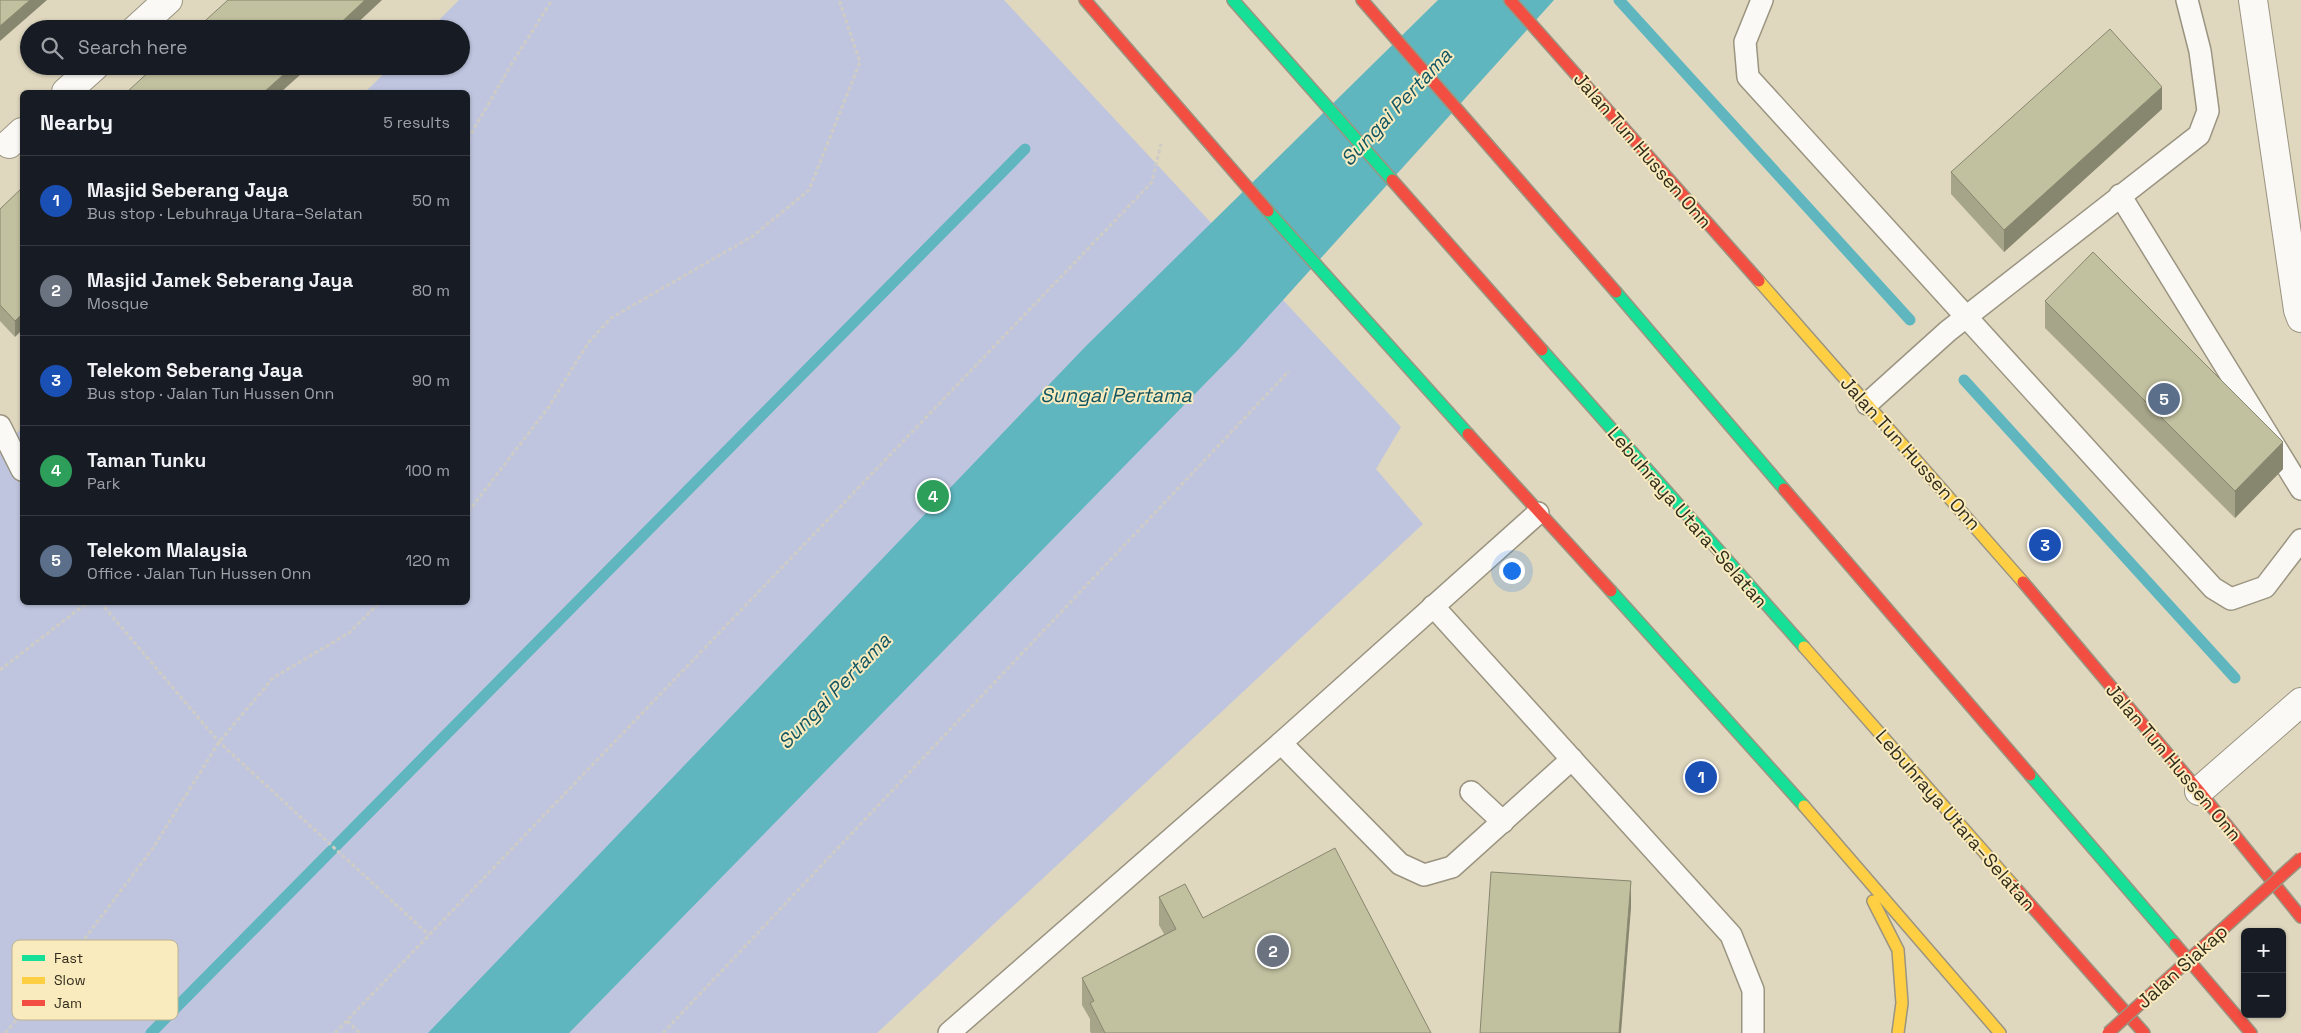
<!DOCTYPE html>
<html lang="en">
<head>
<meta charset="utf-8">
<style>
	body { margin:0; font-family:"Space Grotesk",sans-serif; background:#242831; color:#f1f3f6 }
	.controls { position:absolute; right:15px; bottom:15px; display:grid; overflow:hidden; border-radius:8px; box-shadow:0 1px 4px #0004 }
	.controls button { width:45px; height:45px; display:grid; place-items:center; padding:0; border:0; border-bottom:1px solid #363941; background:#171b24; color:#f1f3f6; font:25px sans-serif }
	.you { position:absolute; left:1511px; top:570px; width:18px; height:18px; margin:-12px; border:4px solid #fff; border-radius:50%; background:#1a73e8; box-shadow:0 0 0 8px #1a73e833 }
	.badge { display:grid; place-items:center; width:32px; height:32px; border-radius:50%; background:#6f6854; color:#fff; font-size:16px; font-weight:700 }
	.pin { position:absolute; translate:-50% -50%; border:2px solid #fff; box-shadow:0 1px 5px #0006 }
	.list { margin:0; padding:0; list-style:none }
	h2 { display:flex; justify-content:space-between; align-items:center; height:65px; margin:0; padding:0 20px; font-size:21px }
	h2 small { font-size:16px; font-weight:400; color:#9ea1a6 }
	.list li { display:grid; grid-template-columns:32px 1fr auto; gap:15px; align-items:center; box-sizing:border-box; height:90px; padding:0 20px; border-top:1px solid #363941 }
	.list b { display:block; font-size:19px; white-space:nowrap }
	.list p { margin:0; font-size:16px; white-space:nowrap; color:#9ea1a6 }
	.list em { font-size:16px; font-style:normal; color:#9ea1a6 }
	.icon { flex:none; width:28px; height:28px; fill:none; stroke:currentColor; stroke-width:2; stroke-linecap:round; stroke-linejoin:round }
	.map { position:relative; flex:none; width:2301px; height:1033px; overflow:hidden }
	.search { position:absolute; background:#171b24; box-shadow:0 1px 4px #0004; left:20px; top:20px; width:450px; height:55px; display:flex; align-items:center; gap:12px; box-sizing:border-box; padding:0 18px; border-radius:28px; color:#9ea1a6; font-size:19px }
	.panel { position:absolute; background:#171b24; box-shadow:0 1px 4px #0004; left:20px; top:90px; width:450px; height:515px; border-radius:8px }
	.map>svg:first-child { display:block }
	.green { fill:#bfc5df }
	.water { fill:#5fb6bf }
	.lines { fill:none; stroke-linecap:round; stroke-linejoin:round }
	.stream { stroke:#5fb6bf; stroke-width:11 }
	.lane-casing { stroke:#9a9481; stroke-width:24 }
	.street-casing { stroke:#9a9481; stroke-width:30 }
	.fast-casing { stroke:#9a9481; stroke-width:14 }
	.slow-casing { stroke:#9a9481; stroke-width:14 }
	.jam-casing { stroke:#9a9481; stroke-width:14 }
	.path { stroke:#cfccc5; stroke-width:3; stroke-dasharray:4 2.5; stroke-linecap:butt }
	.lane { stroke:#faf9f5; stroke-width:21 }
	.street { stroke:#faf9f5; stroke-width:28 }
	.fast { stroke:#16e098; stroke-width:11 }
	.slow { stroke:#ffcf43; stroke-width:11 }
	.jam { stroke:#f24e42; stroke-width:11 }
	.jam-bridge-casing { stroke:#9a9481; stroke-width:14; stroke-linecap:butt }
	.jam-bridge { stroke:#f24e42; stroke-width:11 }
	.wall { fill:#a6a589 }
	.shaded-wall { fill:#87866f }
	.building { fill:#c1c09f; stroke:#87866f }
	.labels { text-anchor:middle; stroke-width:4; stroke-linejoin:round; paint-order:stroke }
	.street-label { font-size:19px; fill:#322d1b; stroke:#f9ebbe }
	.water-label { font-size:20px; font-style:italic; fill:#125663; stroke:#f9ebbe }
	.key { fill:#f9ebbe; stroke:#bdb28d; stroke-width:1 }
	.key-label { font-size:14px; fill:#322d1b }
</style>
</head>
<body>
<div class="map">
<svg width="2301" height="1033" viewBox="0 0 2301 1033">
	<rect width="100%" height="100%" fill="#dfd7be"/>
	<path class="green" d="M459,0h545l397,427 -25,42 47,55 -546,509h-877v-583l22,-22v174h446v-510h-103l27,-26h69v-37h-31z"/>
	<path class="water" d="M1438,0h116l-317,351 -668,682h-141l658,-687z"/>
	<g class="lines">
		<g class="stream">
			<path d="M1619,0l291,320"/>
			<path d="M1964,380l271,298"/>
			<path d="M151,1033l874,-884"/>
		</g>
		<g class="lane-casing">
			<g id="lane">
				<path d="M1762,0l-17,42 3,35 465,511 18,11 34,-12 36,-47"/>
				<path d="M2120,195l181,294"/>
				<path d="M1867,404l81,-73 251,-196 9,-24 -8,-60 -13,-51"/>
				<path d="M0,426l22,44"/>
				<path d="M1433,606l298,329 22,55v43"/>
				<path d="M1281,743l119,121 24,11 28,-8 120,-108"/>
				<path d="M1471,792l32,30"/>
				<path d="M949,1033l332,-290 257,-230"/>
			</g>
		</g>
		<g class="street-casing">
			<g id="street">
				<path d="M2253,0l45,310 3,8"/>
				<path d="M136,29l32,-29"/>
				<path d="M66,92l29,-26"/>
				<path d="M9,144l13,-12"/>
				<path d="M2199,791l102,-89"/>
			</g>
		</g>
		<g class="fast-casing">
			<g id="fast">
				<path d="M1233,0l159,180"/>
				<path d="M1268,211l200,223"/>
				<path d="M1616,292l168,197"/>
				<path d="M1542,350l262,297"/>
				<path d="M1611,591l193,215"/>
				<path d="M2030,775l145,169"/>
			</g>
		</g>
		<g class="slow-casing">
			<g id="slow">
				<path d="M1759,281l264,301"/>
				<path d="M1804,647l209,238"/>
				<path d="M1804,806l196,227"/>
				<path d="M1873,901l25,49 4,53 -4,30"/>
			</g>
		</g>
		<g class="jam-casing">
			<g id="jam">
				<path d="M1085,0l183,211"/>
				<path d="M1362,0l254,292"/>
				<path d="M1510,0l249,281"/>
				<path d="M1392,180l150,170"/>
				<path d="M1468,434l143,157"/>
				<path d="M1784,489l246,286"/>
				<path d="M2023,582l176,209 102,126"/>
				<path d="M2013,885l131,148"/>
				<path d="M2175,944l76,89"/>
			</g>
		</g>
		<g class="path">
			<path d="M468,139l46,-79 38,-60"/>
			<path d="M468,512l80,-104 40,-65 23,-25 142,-82 56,-46 51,-128 -21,-62"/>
			<path d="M100,602l119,140 210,193"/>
			<path d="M0,670l88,-68"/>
			<path d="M347,1021l13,12"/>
			<path d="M5,1033l56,-63 92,-122 66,-106 54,-64 76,-45 31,-31"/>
			<path d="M335,1033l817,-851 9,-38"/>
			<path d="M663,1033l626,-662"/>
		</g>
		<use href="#lane" class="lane"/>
		<use href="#street" class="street"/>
		<use href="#fast" class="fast"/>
		<use href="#slow" class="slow"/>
		<use href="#jam" class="jam"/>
		<g class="jam-bridge-casing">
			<path id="jam-bridge" d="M2108,1033l193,-175"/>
		</g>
		<use href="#jam-bridge" class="jam-bridge"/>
	</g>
	<g class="wall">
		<path d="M2162,109l-158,143 -53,-58v-22z"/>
		<path d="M22,188l-7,149 -15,-16v-112z"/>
		<path d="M2045,301l238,168 -48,49 -190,-190z"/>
		<path d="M1159,897l44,21 228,115h-340l-1,-2v-12l-8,-14v-27l82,-44 -5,-9z"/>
	</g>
	<g class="shaded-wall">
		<path d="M30,0h17l-47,41v-15z"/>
		<path d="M365,0h17l-31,29h-17z"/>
		<path d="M293,66h17l-29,26h-17z"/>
		<path d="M2162,87v22l-158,143v-22z"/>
		<path d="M22,314v16l-7,7v-16z"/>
		<path d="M2283,442v27l-48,49v-27z"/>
		<path d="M1631,881v27l-10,125h-2z"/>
	</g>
	<g class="building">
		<path d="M0,0h30l-30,26z"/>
		<path d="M228,0h137l-31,29h-138z"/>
		<path d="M2110,29l52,58 -158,143 -53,-58z"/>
		<path d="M155,66h138l-29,26h-137z"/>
		<path d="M22,188v126l-7,7 -15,-16v-96z"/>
		<path d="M2093,252l190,190 -48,49 -190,-190z"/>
		<path d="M1335,848l96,185h-326l-15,-30 4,-2 -12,-23 94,-49 -17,-32 26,-13 18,34z"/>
		<path d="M1491,872l140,9 -12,152h-139z"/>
	</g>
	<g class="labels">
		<g class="street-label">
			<text transform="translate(1643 150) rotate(49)" y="7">Jalan Tun Hussen Onn</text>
			<text transform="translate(1911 453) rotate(48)" y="7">Jalan Tun Hussen Onn</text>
			<text transform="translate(1688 517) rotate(49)" y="7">Lebuhraya Utara–Selatan</text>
			<text transform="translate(2174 762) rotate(50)" y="7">Jalan Tun Hussen Onn</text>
			<text transform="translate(1956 820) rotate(49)" y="7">Lebuhraya Utara–Selatan</text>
			<text transform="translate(2182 966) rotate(-42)" y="7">Jalan Siakap</text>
		</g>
		<g class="water-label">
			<text transform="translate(1396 107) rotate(-47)" y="7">Sungai Pertama</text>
			<text x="1116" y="402">Sungai Pertama</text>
			<text transform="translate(834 691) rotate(-46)" y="7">Sungai Pertama</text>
		</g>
	</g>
	<rect x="12" y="940" width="166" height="80" rx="8" class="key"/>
	<rect x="22" y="955" width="23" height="6" fill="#16e098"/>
	<rect x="22" y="977" width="23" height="7" fill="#ffcf43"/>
	<rect x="22" y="1000" width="23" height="6" fill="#f24e42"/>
	<g class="key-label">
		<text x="54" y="963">Fast</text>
		<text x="54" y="985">Slow</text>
		<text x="54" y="1008">Jam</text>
	</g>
</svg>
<div class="controls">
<button>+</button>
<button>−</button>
</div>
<div class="you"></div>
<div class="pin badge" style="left:1701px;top:777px;background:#1a4fb4">1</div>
<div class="pin badge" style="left:1273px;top:951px;background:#6b7280">2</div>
<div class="pin badge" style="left:2045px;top:545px;background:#1a4fb4">3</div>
<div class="pin badge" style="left:933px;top:496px;background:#2e9e5b">4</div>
<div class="pin badge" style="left:2164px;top:399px;background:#5c6f8a">5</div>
<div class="search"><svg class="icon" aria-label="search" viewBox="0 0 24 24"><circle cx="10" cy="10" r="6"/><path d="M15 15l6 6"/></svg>Search here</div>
<section class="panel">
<h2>Nearby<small>5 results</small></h2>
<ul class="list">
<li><span class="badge" style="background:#1a4fb4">1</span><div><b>Masjid Seberang Jaya</b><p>Bus stop · Lebuhraya Utara–Selatan</p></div><em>50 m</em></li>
<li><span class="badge" style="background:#6b7280">2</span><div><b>Masjid Jamek Seberang Jaya</b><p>Mosque</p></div><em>80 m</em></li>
<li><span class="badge" style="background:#1a4fb4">3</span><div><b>Telekom Seberang Jaya</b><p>Bus stop · Jalan Tun Hussen Onn</p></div><em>90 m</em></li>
<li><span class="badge" style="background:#2e9e5b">4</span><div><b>Taman Tunku</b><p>Park</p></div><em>100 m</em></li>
<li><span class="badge" style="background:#5c6f8a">5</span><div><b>Telekom Malaysia</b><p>Office · Jalan Tun Hussen Onn</p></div><em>120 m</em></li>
</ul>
</section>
</div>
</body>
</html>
